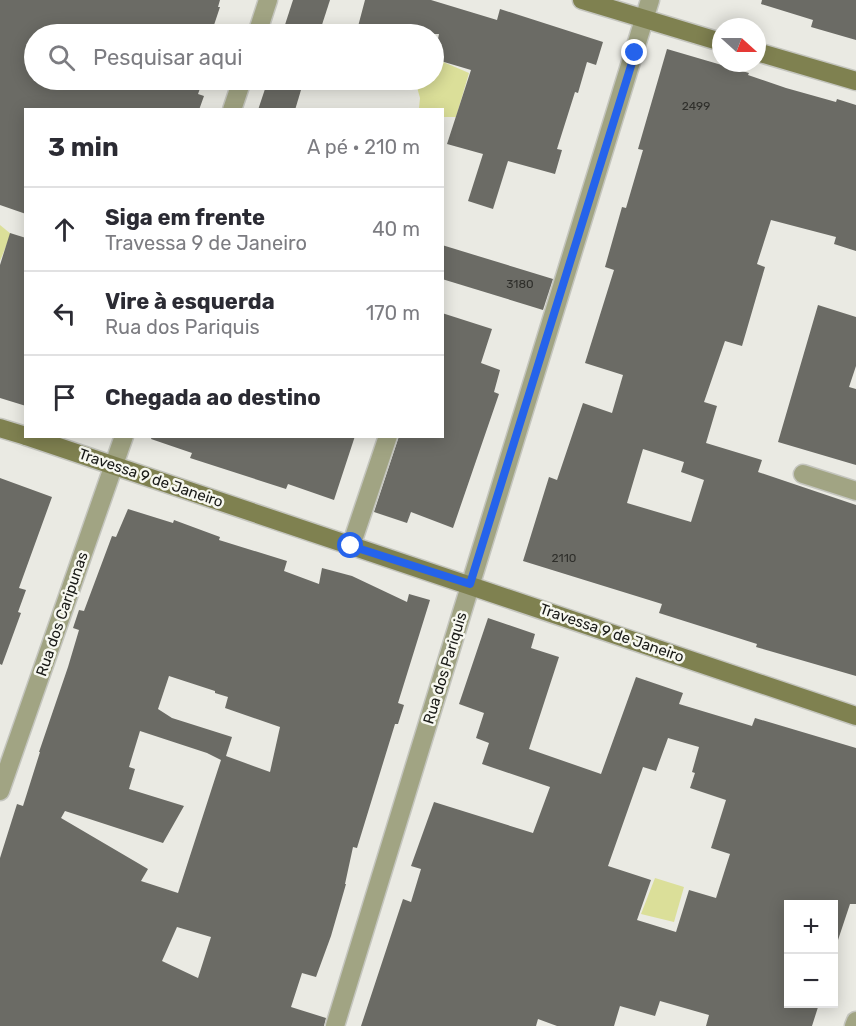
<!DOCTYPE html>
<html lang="pt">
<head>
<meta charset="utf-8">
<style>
	body { margin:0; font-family:Rubik,sans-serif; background:#f2f2f3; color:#2b2b33 }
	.controls { position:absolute; right:18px; bottom:18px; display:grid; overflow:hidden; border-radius:0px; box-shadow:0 3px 15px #0003 }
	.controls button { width:54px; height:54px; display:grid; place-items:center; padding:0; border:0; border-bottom:2px solid #e1e1e2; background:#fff; color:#2b2b33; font:30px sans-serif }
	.compass { position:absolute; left:712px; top:18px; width:54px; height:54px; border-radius:50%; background:#fff; box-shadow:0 3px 15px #0003; rotate:111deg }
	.stop { position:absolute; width:18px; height:18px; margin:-14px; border:4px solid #2563eb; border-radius:50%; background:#fff }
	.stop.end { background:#2563eb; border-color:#fff; box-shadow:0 2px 6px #0008 }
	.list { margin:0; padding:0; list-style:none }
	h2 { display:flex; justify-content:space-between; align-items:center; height:78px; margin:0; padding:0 24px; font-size:26px }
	h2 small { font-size:20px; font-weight:400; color:#7c7c81 }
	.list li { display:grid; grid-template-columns:39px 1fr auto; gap:18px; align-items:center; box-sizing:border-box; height:84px; padding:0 24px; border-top:2px solid #e1e1e2 }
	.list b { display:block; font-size:22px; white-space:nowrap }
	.list p { margin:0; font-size:20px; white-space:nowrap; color:#7c7c81 }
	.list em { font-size:20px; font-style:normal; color:#7c7c81 }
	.icon { flex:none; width:33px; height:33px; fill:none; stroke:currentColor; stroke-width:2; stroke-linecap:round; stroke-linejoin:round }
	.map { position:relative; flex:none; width:856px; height:1026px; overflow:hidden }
	.search { position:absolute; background:#fff; box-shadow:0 3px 15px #0003; left:24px; top:24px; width:420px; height:66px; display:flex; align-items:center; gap:15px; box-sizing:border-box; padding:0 21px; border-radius:33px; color:#7c7c81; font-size:22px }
	.panel { position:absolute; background:#fff; box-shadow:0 3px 15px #0003; left:24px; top:108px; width:420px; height:330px; border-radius:0px }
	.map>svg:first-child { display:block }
	.green { fill:#dbdf99 }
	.building { fill:#6b6b65; fill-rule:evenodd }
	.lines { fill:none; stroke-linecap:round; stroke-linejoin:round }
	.minor-casing { stroke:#c4c5be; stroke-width:21 }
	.tertiary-casing { stroke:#c4c5be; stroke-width:21 }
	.secondary-casing { stroke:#c4c5be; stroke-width:21 }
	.minor { stroke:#a1a483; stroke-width:18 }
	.tertiary { stroke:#a1a483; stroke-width:18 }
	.secondary { stroke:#7f8150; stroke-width:18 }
	.route { stroke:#2563eb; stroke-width:8 }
	.labels { text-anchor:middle; stroke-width:5; stroke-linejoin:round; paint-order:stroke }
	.number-label { font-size:12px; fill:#2e2e2a }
	.street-label { font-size:15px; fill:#191a17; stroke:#f7f8f0 }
</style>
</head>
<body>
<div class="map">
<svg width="856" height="1026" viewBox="0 0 856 1026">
	<rect width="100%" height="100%" fill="#eaeae3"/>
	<g class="green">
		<path d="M434,58l35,15 -13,44h-13l-1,-7 -23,-2 1,-10 -5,-18h19z"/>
		<path d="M0,225l11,9 -11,27z"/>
		<path d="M655,878l29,9 -10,35 -33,-8z"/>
	</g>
	<g class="building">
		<path d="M0,0h220l-2,7h2l-9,27h-177v46h169l-5,14 6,2 -5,14h-173v104l-26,-9z"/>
		<path d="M293,0h37l-11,34h-37z"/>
		<path d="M365,0h66l66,20 3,-11 103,33 -7,23 -9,-3 -9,31 -3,-1 -18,57 5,1 -7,24 -47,-13 -15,48 -25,-8 15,-47 -36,-10 24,-74 -37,-11 5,-25h-83z"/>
		<path d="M762,0h94v40l-45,-13 2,-7 -52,-16z"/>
		<path d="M667,49l82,24 -1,2 38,13 50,14 1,-3 19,6v146l-22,-7 2,-7 -65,-17 -14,44 8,3 -23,79 -17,-5 -21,61 13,4 -11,37 56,17 -4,12 98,33v171l-100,-29 1,-3 -98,-31 3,-9 -139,-43 26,-84 8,3 26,-77 29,10 11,-38 -38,-12 29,-93 -9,-3 17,-60 4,1 17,-58 -5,-1zM643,449l41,13 -3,10 23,8 -13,42 -64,-19z"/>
		<path d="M268,80h36l-9,30h-37z"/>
		<path d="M10,233l16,5v168l-26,-8v-133z"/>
		<path d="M442,245l111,34 -10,31 -101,-31z"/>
		<path d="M818,305l38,12v49l-7,21 7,2v76l-78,-23z"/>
		<path d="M442,313l50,16 -11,34 19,7 -6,22 5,2 -46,134 -42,-16 -4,11 -33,-11 25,-76h43z"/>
		<path d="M152,436h203l-21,64 -46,-16 -2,5 -96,-31 2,-5 -41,-14z"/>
		<path d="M0,478l52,19 -33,91 7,2 -8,22 3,1 -19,52 -2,-1z"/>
		<path d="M128,509l45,14 1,-3 46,17 -1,3 68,21 -3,10 35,13 3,-16 30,8 55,26 2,-8 21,6 -32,103 6,2 -6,19h-3l-38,124 -4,-1 -8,37h1l-15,52 -15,41 -14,-4 -11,34 35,11 -2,8h-324v-168l17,-54 6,2 17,-54h-1l29,-85 11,-37 -6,-2 6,-18 5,1 28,-75 4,1zM169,676l46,15v2l13,4 -3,11 55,19 -10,45 -44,-16 6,-19 -60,-19 -14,-9zM140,731l67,22 14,7 -43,133 -37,-12 7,-12 -87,-51 4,-7 98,32 21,-37 -55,-17 6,-20 -6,-2zM177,927l34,10 -13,41 -36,-17z"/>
		<path d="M488,618l47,16 -4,14 28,9 -30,92 72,25 35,-97 47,16 -4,11 73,22 3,-8 101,30v156h-6l-13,39 -3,-1v-38h-45v100h30l-7,22h-106l3,-11 -49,-14 -5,15 -35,-10 -6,20h-57l-19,-7 -2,7h-175l42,-127 8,3 10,-33 -10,-3 23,-64 99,31 17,-46 -68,-23 7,-21 -13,-5 8,-25 -25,-9zM668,738l31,9 -7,25 3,1 -5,15 36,12 -15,48 19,6 -14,44 -27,-8 -13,42 -39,-12 14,-40 -43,-14 35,-99 13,4z"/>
	</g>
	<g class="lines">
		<g class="minor-casing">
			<g id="minor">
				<path d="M257,34l11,-34"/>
				<path d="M232,110l10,-30"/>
				<path d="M803,474l53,17"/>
				<path d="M351,546l37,-110"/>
				<path d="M0,791l124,-355"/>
			</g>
		</g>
		<g class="tertiary-casing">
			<g id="tertiary">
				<path d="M335,1026l315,-1026"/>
				<path d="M854,1026l2,-5"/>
			</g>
		</g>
		<g class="secondary-casing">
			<g id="secondary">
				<path d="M582,0l139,42"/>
				<path d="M757,52l99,29"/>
				<path d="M0,428l26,8"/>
				<path d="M26,436l830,280"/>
			</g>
		</g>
		<use href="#minor" class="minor"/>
		<use href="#tertiary" class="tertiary"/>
		<use href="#secondary" class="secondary"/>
	</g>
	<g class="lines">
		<path class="route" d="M351,546l119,38 165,-531"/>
	</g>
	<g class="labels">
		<g class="number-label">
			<text x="696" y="110">2499</text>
			<text x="520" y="288">3180</text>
			<text x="564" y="562">2110</text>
		</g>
		<g class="street-label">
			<text transform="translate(151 478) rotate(19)" y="5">Travessa 9 de Janeiro</text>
			<text transform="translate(62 614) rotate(-71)" y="5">Rua dos Caripunas</text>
			<text transform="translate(612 633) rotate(19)" y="5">Travessa 9 de Janeiro</text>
			<text transform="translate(445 668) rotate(-73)" y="5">Rua dos Pariquis</text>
		</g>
	</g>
</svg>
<div class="controls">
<button>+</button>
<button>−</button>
</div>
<svg class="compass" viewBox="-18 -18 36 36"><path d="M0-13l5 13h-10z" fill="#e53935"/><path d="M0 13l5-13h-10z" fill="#7c7c81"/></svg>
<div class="stop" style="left:351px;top:546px"></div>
<div class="stop end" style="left:635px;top:53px"></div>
<div class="search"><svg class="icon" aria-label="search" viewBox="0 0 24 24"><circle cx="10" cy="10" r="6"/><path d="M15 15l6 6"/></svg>Pesquisar aqui</div>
<section class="panel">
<h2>3 min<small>A pé · 210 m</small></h2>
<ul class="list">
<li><svg class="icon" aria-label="ahead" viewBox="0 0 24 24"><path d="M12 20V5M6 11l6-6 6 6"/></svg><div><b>Siga em frente</b><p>Travessa 9 de Janeiro</p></div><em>40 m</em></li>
<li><svg class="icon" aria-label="left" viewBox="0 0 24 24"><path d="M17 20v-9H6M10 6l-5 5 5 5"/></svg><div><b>Vire à esquerda</b><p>Rua dos Pariquis</p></div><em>170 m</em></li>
<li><svg class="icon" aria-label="arrive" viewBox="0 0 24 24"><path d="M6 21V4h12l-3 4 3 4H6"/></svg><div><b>Chegada ao destino</b></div></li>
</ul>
</section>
</div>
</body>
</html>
